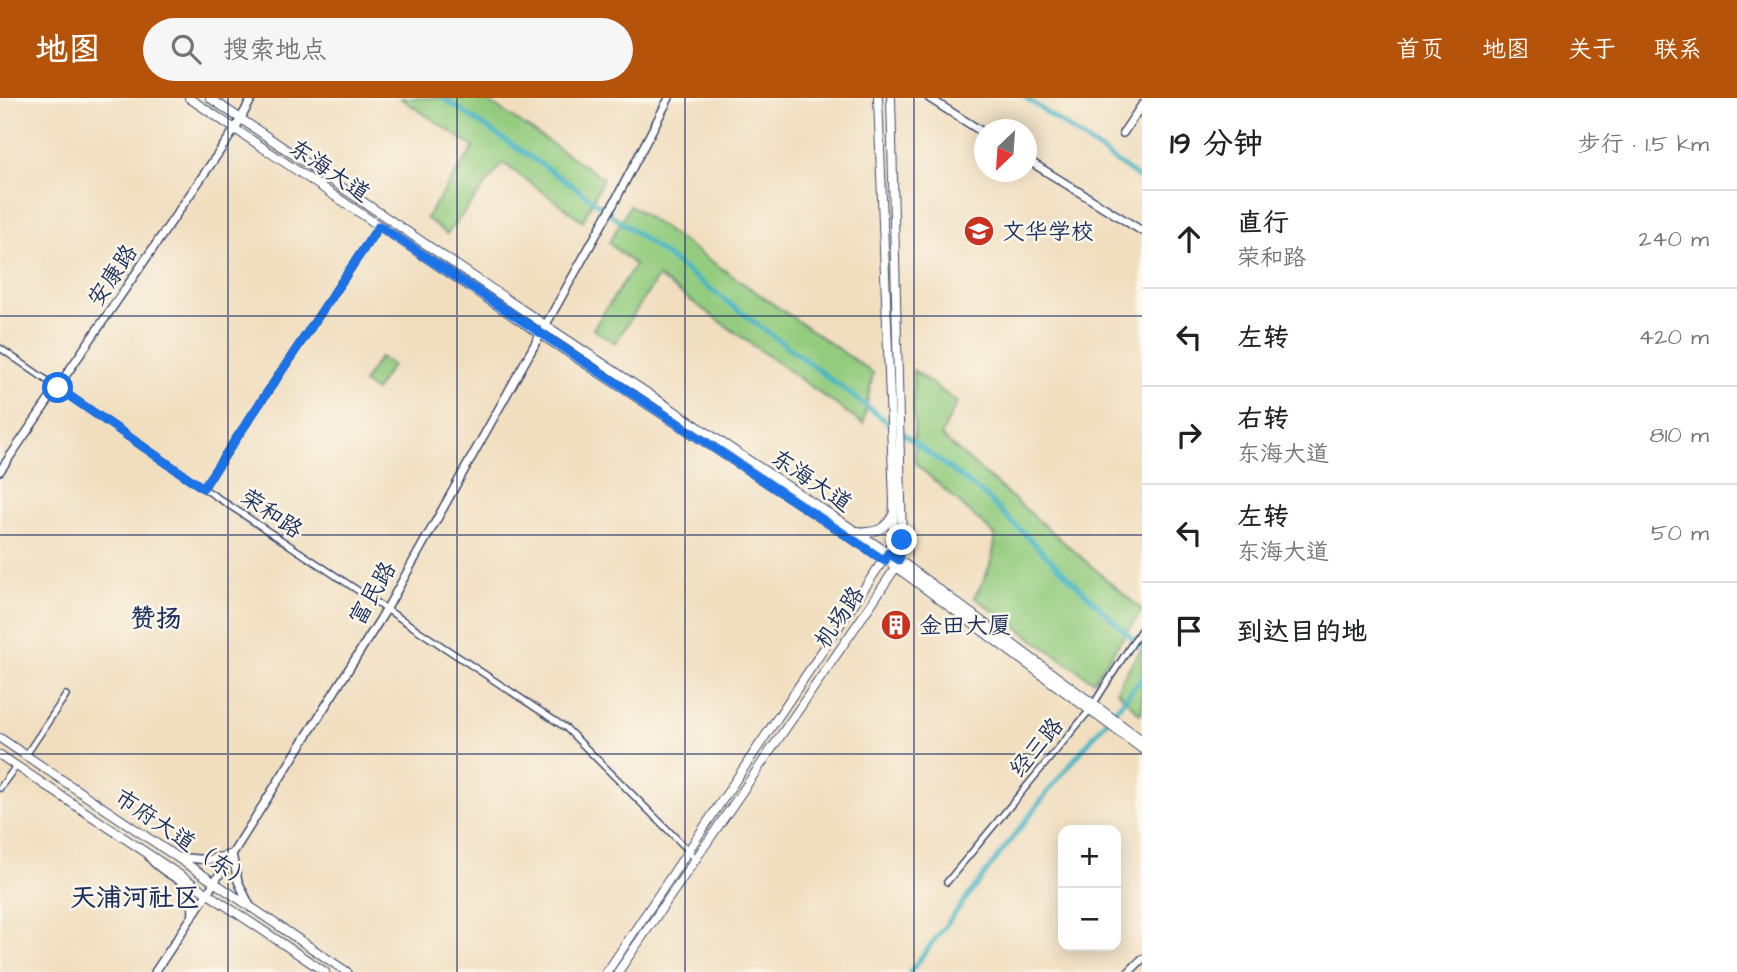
<!DOCTYPE html>
<html lang="zh">
<head>
<meta charset="utf-8">
<style>
	body { margin:0; font-family:"Architects Daughter","LXGW WenKai TC",sans-serif; background:#f6f6f6; color:#202124 }
	.controls { position:absolute; right:21px; bottom:21px; display:grid; overflow:hidden; border-radius:14px; box-shadow:0 4px 18px #0003 }
	.controls button { width:63px; height:63px; display:grid; place-items:center; padding:0; border:0; border-bottom:2px solid #e0e0e0; background:#fff; color:#202124; font:35px sans-serif }
	.compass { position:absolute; left:974px; top:21px; width:63px; height:63px; border-radius:50%; background:#fff; box-shadow:0 4px 18px #0003; rotate:205deg }
	.stop { position:absolute; width:21px; height:21px; margin:-16px; border:5px solid #1a73e8; border-radius:50%; background:#fff }
	.stop.end { background:#1a73e8; border-color:#fff; box-shadow:0 2px 7px #0008 }
	.list { margin:0; padding:0; list-style:none }
	h2 { display:flex; justify-content:space-between; align-items:center; height:91px; margin:0; padding:0 28px; font-size:30px }
	h2 small { font-size:23px; font-weight:400; color:#757577 }
	.list li { display:grid; grid-template-columns:46px 1fr auto; gap:21px; align-items:center; box-sizing:border-box; height:98px; padding:0 28px; border-top:2px solid #e0e0e0 }
	.list b { display:block; font-size:26px; white-space:nowrap }
	.list p { margin:0; font-size:23px; white-space:nowrap; color:#757577 }
	.list em { font-size:23px; font-style:normal; color:#757577 }
	.icon { flex:none; width:38px; height:38px; fill:none; stroke:currentColor; stroke-width:2; stroke-linecap:round; stroke-linejoin:round }
	.map { position:relative; flex:none; width:1142px; height:874px; overflow:hidden }
	header { display:flex; align-items:center; gap:42px; box-sizing:border-box; height:98px; padding:0 35px; background:#b45309; color:#fff }
	header strong { font-size:33px }
	nav { display:flex; gap:38px; margin-inline-start:auto; font-size:24px }
	.search { width:490px; height:63px; background:#f6f6f6; display:flex; align-items:center; gap:18px; box-sizing:border-box; padding:0 24px; border-radius:38px; color:#757577; font-size:26px }
	main { display:flex }
	aside { flex:1; background:#fff }
	.map>svg:first-child { display:block }
	.green { fill:#94cc7f; stroke:#587e6e; stroke-width:2 }
	.lines { fill:none; stroke-linecap:round; stroke-linejoin:round }
	.canal { stroke:#47b5c3; stroke-width:5 }
	.street-casing { stroke:#3b496d; stroke-width:8 }
	.secondary-casing { stroke:#3b496d; stroke-width:10 }
	.primary-casing { stroke:#3b496d; stroke-width:10 }
	.street { stroke:#fff; stroke-width:5 }
	.secondary { stroke:#fff; stroke-width:7 }
	.primary { stroke:#fff; stroke-width:8 }
	.route { stroke:#1a73e8; stroke-width:9 }
	.grid { fill:none; stroke:#1b2f5e; stroke-width:2; stroke-opacity:0.55 }
	.labels { text-anchor:middle; stroke-width:5; stroke-linejoin:round; paint-order:stroke }
	.street-label { font-size:23px; fill:#1b2f5e; stroke:#fbf7ec }
	.poi-label { font-size:23px; fill:#1b2f5e; stroke:#fbf7ec; text-anchor:start }
	.quarter-label { font-size:26px; font-weight:bold; fill:#1b2f5e; stroke:#fbf7ec }
</style>
</head>
<body>
<header>
<strong>地图</strong>
<div class="search"><svg class="icon" aria-label="search" viewBox="0 0 24 24"><circle cx="10" cy="10" r="6"/><path d="M15 15l6 6"/></svg>搜索地点</div>
<nav><a>首页</a><a>地图</a><a>关于</a><a>联系</a></nav>
</header>
<main>
<div class="map">
<svg width="1142" height="874" viewBox="0 0 1142 874">
	<rect width="100%" height="100%" fill="#fbf7ec"/>
	<filter id="ink" filterUnits="userSpaceOnUse"><feTurbulence type="fractalNoise" baseFrequency=".0143" numOctaves="2"/><feDisplacementMap in="SourceGraphic" scale="14" xChannelSelector="R" yChannelSelector="G"/><feConvolveMatrix kernelMatrix="1 2 1 2 8 2 1 2 1" color-interpolation-filters="sRGB"/></filter>
	<filter id="wash" filterUnits="userSpaceOnUse"><feTurbulence type="fractalNoise" baseFrequency=".00686" numOctaves="4" result="noise"/><feDisplacementMap in="SourceGraphic" scale="28" xChannelSelector="R" yChannelSelector="G"/><feGaussianBlur stdDeviation="1.57" result="paint"/><feColorMatrix in="noise" values="0 0 0 0 0 0 0 0 0 0 0 0 0 0 0 0 0 1.4 0 .05"/><feComposite in="paint" operator="in"/></filter>
	<g filter="url(#wash)">
		<rect width="100%" height="100%" fill="#f1debf"/>
		<g class="green">
			<path d="M400,0h83l120,80 -20,43 -80,-58 -56,71 -21,-16 48,-71z"/>
			<path d="M630,107l243,168 -10,51 -205,-147 -43,66 -22,-14 42,-64 -26,-22z"/>
			<path d="M380,259l12,8 -17,26 -12,-8z"/>
			<path d="M913,272l44,32 -16,34 201,174 -49,71 -119,-84c13,-20 21,-39 21,-62l-80,-72z"/>
			<path d="M1142,550v63l-2,3 -23,-23 6,-14z"/>
		</g>
		<g class="lines">
			<g class="canal">
				<path d="M443,0l133,90 406,305 160,155"/>
				<path d="M1026,0l116,82"/>
				<path d="M910,874l140,-183 92,-111"/>
			</g>
		</g>
	</g>
	<g filter="url(#ink)">
		<g class="lines">
			<g class="street-casing">
				<g id="street">
					<path d="M0,250l203,140 363,240 123,123 6,9"/>
					<path d="M203,390l176,-262"/>
					<path d="M26,657l40,-60"/>
					<path d="M0,690l16,-22"/>
					<path d="M947,784l142,-171 53,-83"/>
				</g>
			</g>
			<g class="secondary-casing">
				<g id="secondary">
					<path d="M929,0l55,35"/>
					<path d="M1123,35l19,-28"/>
					<path d="M1026,61l116,72"/>
					<path d="M0,373l235,-342 17,-31"/>
					<path d="M149,759c13,17 29,19 39,31 6,7 4,19 5,27"/>
					<path d="M177,759l31,3 24,-6 6,27 13,27"/>
					<path d="M155,874l52,-78 179,-284 228,-407 55,-105"/>
					<path d="M1129,874l13,-13"/>
				</g>
			</g>
			<g class="primary-casing">
				<g id="primary">
					<path d="M189,0l351,236 356,233 246,182"/>
					<path d="M210,0l335,227 354,235 243,180"/>
					<path d="M858,433c16,3 27,-1 35,-16"/>
					<path d="M0,640l347,234"/>
					<path d="M0,657l325,217"/>
					<path d="M607,874l281,-419 5,-20 1,-33 -16,-402"/>
					<path d="M618,874l254,-369 24,-36 6,-27 -11,-442"/>
				</g>
			</g>
			<use href="#street" class="street"/>
			<use href="#secondary" class="secondary"/>
			<use href="#primary" class="primary"/>
		</g>
	</g>
	<g class="lines" filter="url(#ink)">
		<path class="route" d="M58,290l145,100 176,-262 506,335 3,-8 11,7 3,-20"/>
	</g>
	<path class="grid" d="M228,0v874M457,0v874M685,0v874M914,0v874M0,218h1142M0,437h1142M0,656h1142"/>
	<defs>
		<g id="school-disc" transform="scale(1.575)"><circle r="9.5" fill="#c8321e" stroke="#fbf7ec"/><path d="M0-5L7-2L0 1L-7-2ZM-4 1L0 2.5L4 1V4Q0 6-4 4Z" fill="#fff"/></g>
		<g id="building-disc" transform="scale(1.575)"><circle r="9.5" fill="#c8321e" stroke="#fbf7ec"/><path d="M-4-6H4V6H1V3H-1V6H-4ZM-2.5-4.3h1.7v1.8h-1.7ZM.8-4.3h1.7v1.8H.8ZM-2.5-1h1.7V.8h-1.7ZM.8-1h1.7V.8H.8Z" fill="#fff"/></g>
	</defs>
	<g fill-rule="evenodd">
		<use href="#school-disc" x="979" y="133"/>
		<use href="#building-disc" x="896" y="527"/>
	</g>
	<g class="labels">
		<g class="street-label">
			<text transform="translate(330 72) rotate(34)" y="8">东海大道</text>
			<text transform="translate(112 177) rotate(-56)" y="8">安康路</text>
			<text transform="translate(812 382) rotate(34)" y="8">东海大道</text>
			<text transform="translate(272 415) rotate(34)" y="8">荣和路</text>
			<text transform="translate(372 495) rotate(-60)" y="8">富民路</text>
			<text transform="translate(839 519) rotate(-56)" y="8">机场路</text>
			<text transform="translate(1036 649) rotate(-50)" y="8">经三路</text>
			<text transform="translate(184 741) rotate(34)" y="8">市府大道（东）</text>
		</g>
		<g class="poi-label">
			<text x="1002" y="141">文华学校</text>
			<text x="919" y="535">金田大厦</text>
		</g>
		<g class="quarter-label">
			<text x="156" y="529">赞扬</text>
			<text x="135" y="808">天浦河社区</text>
		</g>
	</g>
</svg>
<div class="controls">
<button>+</button>
<button>−</button>
</div>
<svg class="compass" viewBox="-18 -18 36 36"><path d="M0-13l5 13h-10z" fill="#e53935"/><path d="M0 13l5-13h-10z" fill="#757577"/></svg>
<div class="stop" style="left:58px;top:290px"></div>
<div class="stop end" style="left:902px;top:442px"></div>
</div>
<aside>
<h2>19 分钟<small>步行 · 1.5 km</small></h2>
<ul class="list">
<li><svg class="icon" aria-label="ahead" viewBox="0 0 24 24"><path d="M12 20V5M6 11l6-6 6 6"/></svg><div><b>直行</b><p>荣和路</p></div><em>240 m</em></li>
<li><svg class="icon" aria-label="left" viewBox="0 0 24 24"><path d="M17 20v-9H6M10 6l-5 5 5 5"/></svg><div><b>左转</b></div><em>420 m</em></li>
<li><svg class="icon" aria-label="right" viewBox="0 0 24 24"><path d="M7 20v-9h11M14 6l5 5-5 5"/></svg><div><b>右转</b><p>东海大道</p></div><em>810 m</em></li>
<li><svg class="icon" aria-label="left" viewBox="0 0 24 24"><path d="M17 20v-9H6M10 6l-5 5 5 5"/></svg><div><b>左转</b><p>东海大道</p></div><em>50 m</em></li>
<li><svg class="icon" aria-label="arrive" viewBox="0 0 24 24"><path d="M6 21V4h12l-3 4 3 4H6"/></svg><div><b>到达目的地</b></div></li>
</ul>
</aside>
</main>
</body>
</html>
